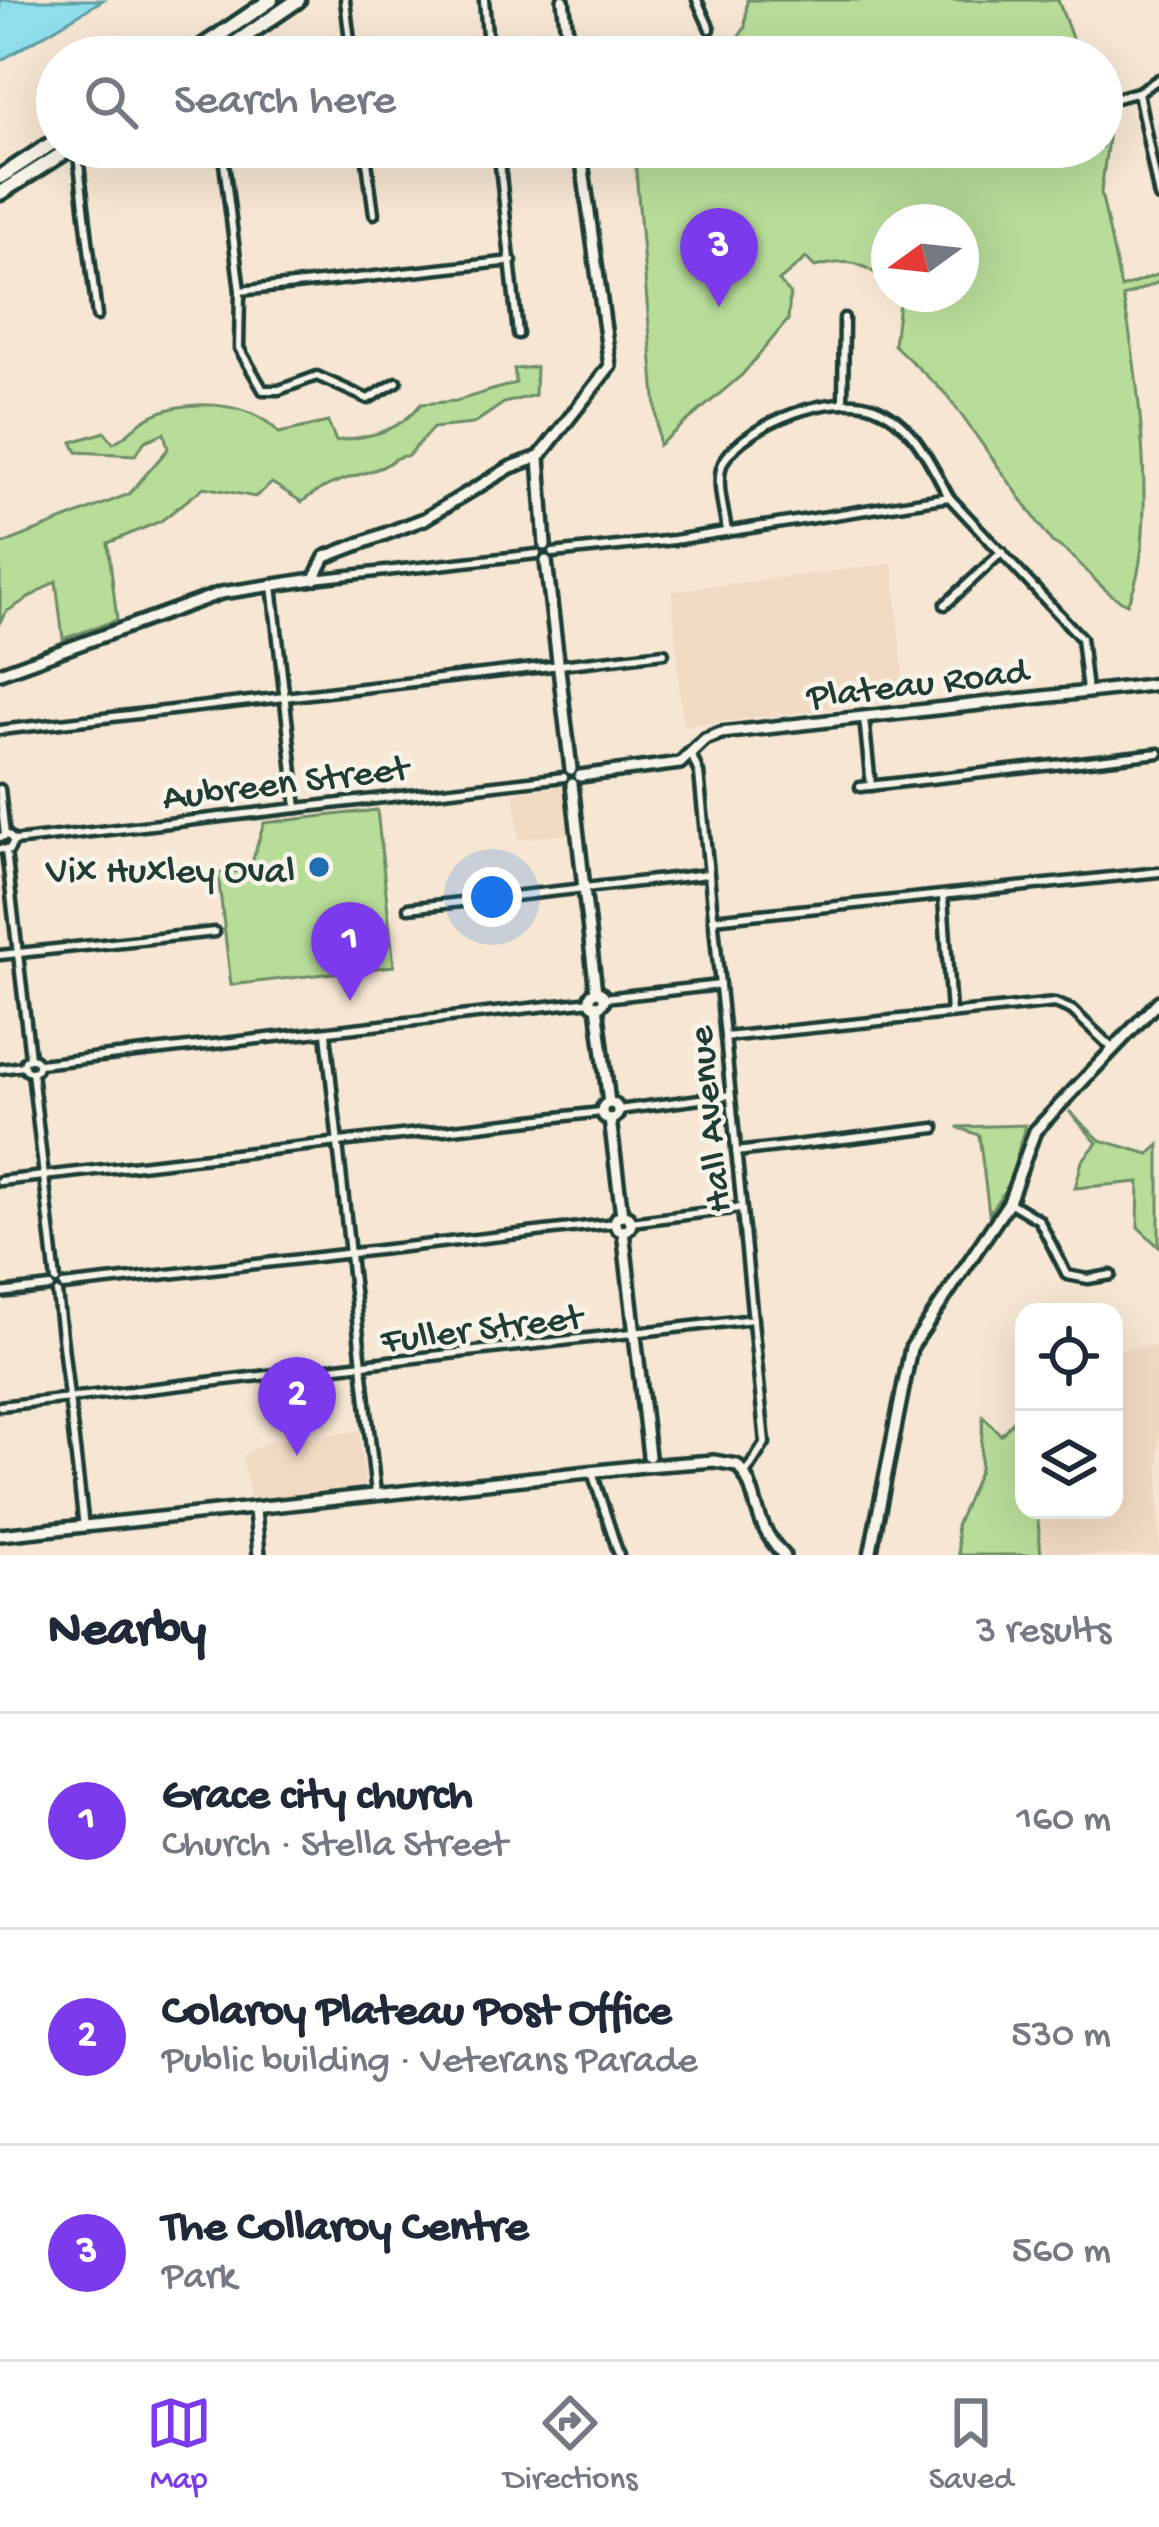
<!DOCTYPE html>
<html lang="en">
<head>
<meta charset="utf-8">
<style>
	body { margin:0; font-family:"Gochi Hand",sans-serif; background:#f2f2f3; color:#1f2937 }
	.controls { position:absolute; right:36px; bottom:36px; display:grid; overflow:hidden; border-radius:24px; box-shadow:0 12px 48px #0002 }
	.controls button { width:108px; height:108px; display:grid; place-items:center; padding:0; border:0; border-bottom:3px solid #e0e1e3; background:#fff; color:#1f2937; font:60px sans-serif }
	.compass { position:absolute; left:871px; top:204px; width:108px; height:108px; border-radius:50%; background:#fff; box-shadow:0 12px 48px #0002; rotate:255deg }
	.you { position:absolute; left:492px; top:897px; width:42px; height:42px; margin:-30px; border:9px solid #fff; border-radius:50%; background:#1a73e8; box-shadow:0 0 0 18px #1a73e833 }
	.badge { display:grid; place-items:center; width:78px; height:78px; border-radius:50%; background:#7c3aed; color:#fff; font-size:39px; font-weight:700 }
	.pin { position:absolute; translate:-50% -99px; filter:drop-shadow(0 3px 6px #0008) }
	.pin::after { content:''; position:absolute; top:63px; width:42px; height:36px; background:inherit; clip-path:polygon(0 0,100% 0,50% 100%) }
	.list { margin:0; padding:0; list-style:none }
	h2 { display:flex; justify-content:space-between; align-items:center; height:156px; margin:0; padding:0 48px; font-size:51px }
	h2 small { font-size:39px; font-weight:400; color:#747a83 }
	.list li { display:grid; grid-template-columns:78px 1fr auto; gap:36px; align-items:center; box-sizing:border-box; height:216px; padding:0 48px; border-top:3px solid #e0e1e3 }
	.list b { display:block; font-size:45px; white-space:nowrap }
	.list p { margin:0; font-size:39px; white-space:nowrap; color:#747a83 }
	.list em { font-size:39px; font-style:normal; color:#747a83 }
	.icon { flex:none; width:66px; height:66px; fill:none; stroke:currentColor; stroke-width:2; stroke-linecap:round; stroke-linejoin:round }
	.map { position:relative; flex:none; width:1159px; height:1555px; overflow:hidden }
	.search { position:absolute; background:#fff; box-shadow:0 12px 48px #0002; left:36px; right:36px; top:36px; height:132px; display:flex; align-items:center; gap:30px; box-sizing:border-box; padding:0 42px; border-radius:66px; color:#747a83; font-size:45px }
	.sheet { height:804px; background:#fff }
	nav { display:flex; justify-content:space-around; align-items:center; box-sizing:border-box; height:168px; border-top:3px solid #e0e1e3; background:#fff; font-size:33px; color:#747a83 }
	nav a { display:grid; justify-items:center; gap:6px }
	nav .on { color:#7c3aed }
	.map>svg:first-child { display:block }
	.built { fill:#f1dac2 }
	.green { fill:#b8dd99; stroke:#6c8d66; stroke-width:3 }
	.water { fill:#8fdeec; stroke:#629ea2; stroke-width:3 }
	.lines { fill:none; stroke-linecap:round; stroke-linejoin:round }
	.street-casing { stroke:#1f3d34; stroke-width:15 }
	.secondary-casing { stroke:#1f3d34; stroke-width:18 }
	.highway-casing { stroke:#1f3d34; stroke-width:21 }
	.street { stroke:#f7f3e8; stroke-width:6 }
	.secondary { stroke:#f7f3e8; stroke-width:9 }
	.highway { stroke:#f7f3e8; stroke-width:12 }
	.poi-dot { fill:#1f6fb2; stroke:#f7f3e8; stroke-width:4.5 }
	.labels { text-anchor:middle; stroke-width:9; stroke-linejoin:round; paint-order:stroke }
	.street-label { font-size:39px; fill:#1f3d34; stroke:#f7f3e8 }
	.poi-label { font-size:39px; fill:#1f3d34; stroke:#f7f3e8; text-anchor:end }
</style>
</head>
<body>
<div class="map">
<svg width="1159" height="1555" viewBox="0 0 1159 1555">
	<rect width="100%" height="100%" fill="#f6e6d3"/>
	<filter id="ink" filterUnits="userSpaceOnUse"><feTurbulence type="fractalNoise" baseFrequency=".00833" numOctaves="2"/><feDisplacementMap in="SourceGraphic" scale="24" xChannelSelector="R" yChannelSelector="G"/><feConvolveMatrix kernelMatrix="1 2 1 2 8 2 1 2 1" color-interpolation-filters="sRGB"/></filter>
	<g filter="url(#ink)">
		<g class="built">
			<path d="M893,564l12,136 -222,26 -11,-135z"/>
			<path d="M564,786l5,48 -50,5 -5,-47z"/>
			<path d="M1159,1346v209h-118l-4,-45h77v-160z"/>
			<path d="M359,1431l6,56 -114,15 -8,-46 26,-15z"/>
		</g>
		<g class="green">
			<path d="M747,0h311l21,57h-356l22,-29z"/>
			<path d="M1102,110l6,29 -7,53 20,96 38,-14v8l-36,15c16,76 36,250 4,307 -30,-13 -46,-47 -75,-62l-105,-147 -53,-50 6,-51h61v-72h-72v62c-27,-23 -40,-26 -74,-17l-9,-9 -27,23 11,13 -2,26 -46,55 -83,70 -25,-298h468z"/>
			<path d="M536,367l-1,28 -31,8 -31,21 -40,4 -25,28c-15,0 -14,6 -26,11 -29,11 -53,13 -80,35l-30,-19 -17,14 -51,-10 -43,34 -53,22 9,77 -54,19 -7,-58 -50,31 -6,10v-77l129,-51 39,-45 -4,-16 -19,8 -10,14 -58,-3 -5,-10 33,-10 8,11c13,-6 20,-15 31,-23 37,-24 108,-20 135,13l49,-11 8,19c35,-5 62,-8 85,-37l35,-3 60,-18 -2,-14z"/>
			<path d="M377,810l17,156 -163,19 -13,-111 32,-5 14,-46z"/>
			<path d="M1069,1111l31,29 49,14 10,-9v102l-21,-20 1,-45 -64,6 7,-27 15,-18z"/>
			<path d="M1025,1125l-15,58 -21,30 -10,-78 -22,-8z"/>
			<path d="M1024,1408v102h13l4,45h-82l-3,-29 24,-57 3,-53 18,19z"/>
		</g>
		<path class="water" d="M0,0h103l-103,61z"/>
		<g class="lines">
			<g class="street-casing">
				<g id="street">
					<path d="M345,0l7,57"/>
					<path d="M484,0l5,57"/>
					<path d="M697,0l13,29"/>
					<path d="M1159,79l-21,13 21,105"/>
					<path d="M1102,102l36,-10"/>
					<path d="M77,147l20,169"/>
					<path d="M222,147l18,144 -1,57 24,42h16l38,-14 51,23 29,-17"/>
					<path d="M365,147l9,67"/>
					<path d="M498,147l20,187"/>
					<path d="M240,291l272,-30"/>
					<path d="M843,403l1,-85"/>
					<path d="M727,532c-2,-20 -14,-54 -2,-73 24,-36 108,-68 149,-52 39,15 56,56 75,90"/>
					<path d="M553,553l121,-13 275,-43 132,141 6,53"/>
					<path d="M314,579l223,-25"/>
					<path d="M272,585l25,223"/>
					<path d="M945,605l57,-53"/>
					<path d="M864,718l7,68"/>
					<path d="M0,730l664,-77"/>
					<path d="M692,756l7,17 66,670 -20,31"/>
					<path d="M860,787l299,-34"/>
					<path d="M0,789l5,46"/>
					<path d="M0,837l8,-2 6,6 -5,9 -9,-1"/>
					<path d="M14,841l550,-64"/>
					<path d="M6,851l24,206"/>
					<path d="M943,897l8,116"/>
					<path d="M408,908l300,-34"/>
					<path d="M713,919l446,-47"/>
					<path d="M0,955l215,-23"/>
					<path d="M604,998l116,-13"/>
					<path d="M326,1033l50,461"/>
					<path d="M725,1037l330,-34 17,7 41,39"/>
					<circle cx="31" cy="1065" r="7"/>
					<path d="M39,1064l552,-63"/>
					<path d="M0,1069l24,-3"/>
					<path d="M32,1072l24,209"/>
					<path d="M618,1110l112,-15"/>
					<path d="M736,1152l199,-24"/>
					<path d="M0,1181l601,-69"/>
					<path d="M1009,1202l30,18 28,55 21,4 23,-4"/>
					<path d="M631,1222l109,-14"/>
					<path d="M63,1286l552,-63"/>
					<path d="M0,1293l50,-6"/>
					<path d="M57,1293l27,234"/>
					<path d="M0,1406l753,-87"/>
					<path d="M592,1472l27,83"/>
				</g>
			</g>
			<g class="secondary-casing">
				<g id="secondary">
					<path d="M563,0l7,57"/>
					<path d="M539,457l71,-91 -30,-219"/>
					<path d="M539,457l6,88"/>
					<path d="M546,561l25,208"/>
					<path d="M0,673l221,-80 93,-14 11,-22 99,-38 87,-52 28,-10"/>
					<path d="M580,776l100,-13 25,-24 16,-6 438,-49"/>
					<path d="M572,784l24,208"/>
					<circle cx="597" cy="999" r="7"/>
					<path d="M597,1006l12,97"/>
					<circle cx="610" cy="1111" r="8"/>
					<path d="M610,1119l12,96"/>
					<circle cx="623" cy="1223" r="8"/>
					<path d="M623,1231l26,225"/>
					<path d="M644,1466l70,-5 23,4c24,25 12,56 47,90"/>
					<path d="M255,1510l4,45"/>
					<path d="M0,1535l644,-69"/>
					<path d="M870,1555l41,-207 98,-146 26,-71 124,-130"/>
				</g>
			</g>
			<g class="highway-casing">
				<g id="highway">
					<path d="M187,57l84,-57"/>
					<path d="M215,57l83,-57"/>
					<path d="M0,177l57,-37"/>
					<path d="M0,193l73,-46"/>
				</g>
			</g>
			<use href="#street" class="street"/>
			<use href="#secondary" class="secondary"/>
			<use href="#highway" class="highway"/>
		</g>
	</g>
	<circle class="poi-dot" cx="319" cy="867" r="12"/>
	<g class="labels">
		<g class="street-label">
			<text transform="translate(917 680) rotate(-7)" y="14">Plateau Road</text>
			<text transform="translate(285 779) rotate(-7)" y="14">Aubreen Street</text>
			<text transform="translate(706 1120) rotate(-96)" y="14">Hall Avenue</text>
			<text transform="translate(481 1325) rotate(-7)" y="14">Fuller Street</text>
		</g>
		<g class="poi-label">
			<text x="295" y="881">Vix Huxley Oval</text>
		</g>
	</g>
</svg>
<div class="controls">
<button><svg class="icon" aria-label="locate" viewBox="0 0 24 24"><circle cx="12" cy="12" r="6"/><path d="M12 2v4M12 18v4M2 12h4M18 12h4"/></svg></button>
<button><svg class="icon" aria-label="layers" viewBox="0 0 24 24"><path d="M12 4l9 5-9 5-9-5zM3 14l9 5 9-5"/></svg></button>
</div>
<svg class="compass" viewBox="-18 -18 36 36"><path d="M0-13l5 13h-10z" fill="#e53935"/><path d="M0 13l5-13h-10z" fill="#747a83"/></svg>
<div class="you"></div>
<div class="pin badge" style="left:350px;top:1001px">1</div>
<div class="pin badge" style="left:297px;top:1456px">2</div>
<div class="pin badge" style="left:719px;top:307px">3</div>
<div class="search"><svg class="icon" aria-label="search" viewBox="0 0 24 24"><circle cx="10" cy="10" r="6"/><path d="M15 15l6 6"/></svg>Search here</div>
</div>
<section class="sheet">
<h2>Nearby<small>3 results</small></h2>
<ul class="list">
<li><span class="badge">1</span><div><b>Grace city church</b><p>Church · Stella Street</p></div><em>160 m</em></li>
<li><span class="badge">2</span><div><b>Colaroy Plateau Post Office</b><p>Public building · Veterans Parade</p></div><em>530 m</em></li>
<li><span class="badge">3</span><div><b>The Collaroy Centre</b><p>Park</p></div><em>560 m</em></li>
</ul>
</section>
<nav>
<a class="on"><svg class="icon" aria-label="map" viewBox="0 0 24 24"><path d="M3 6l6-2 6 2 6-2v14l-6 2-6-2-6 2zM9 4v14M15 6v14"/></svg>Map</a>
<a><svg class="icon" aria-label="directions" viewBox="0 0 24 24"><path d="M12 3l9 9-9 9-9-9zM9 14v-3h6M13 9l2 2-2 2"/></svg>Directions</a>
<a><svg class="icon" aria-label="saved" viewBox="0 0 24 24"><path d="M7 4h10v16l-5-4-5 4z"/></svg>Saved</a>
</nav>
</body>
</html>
